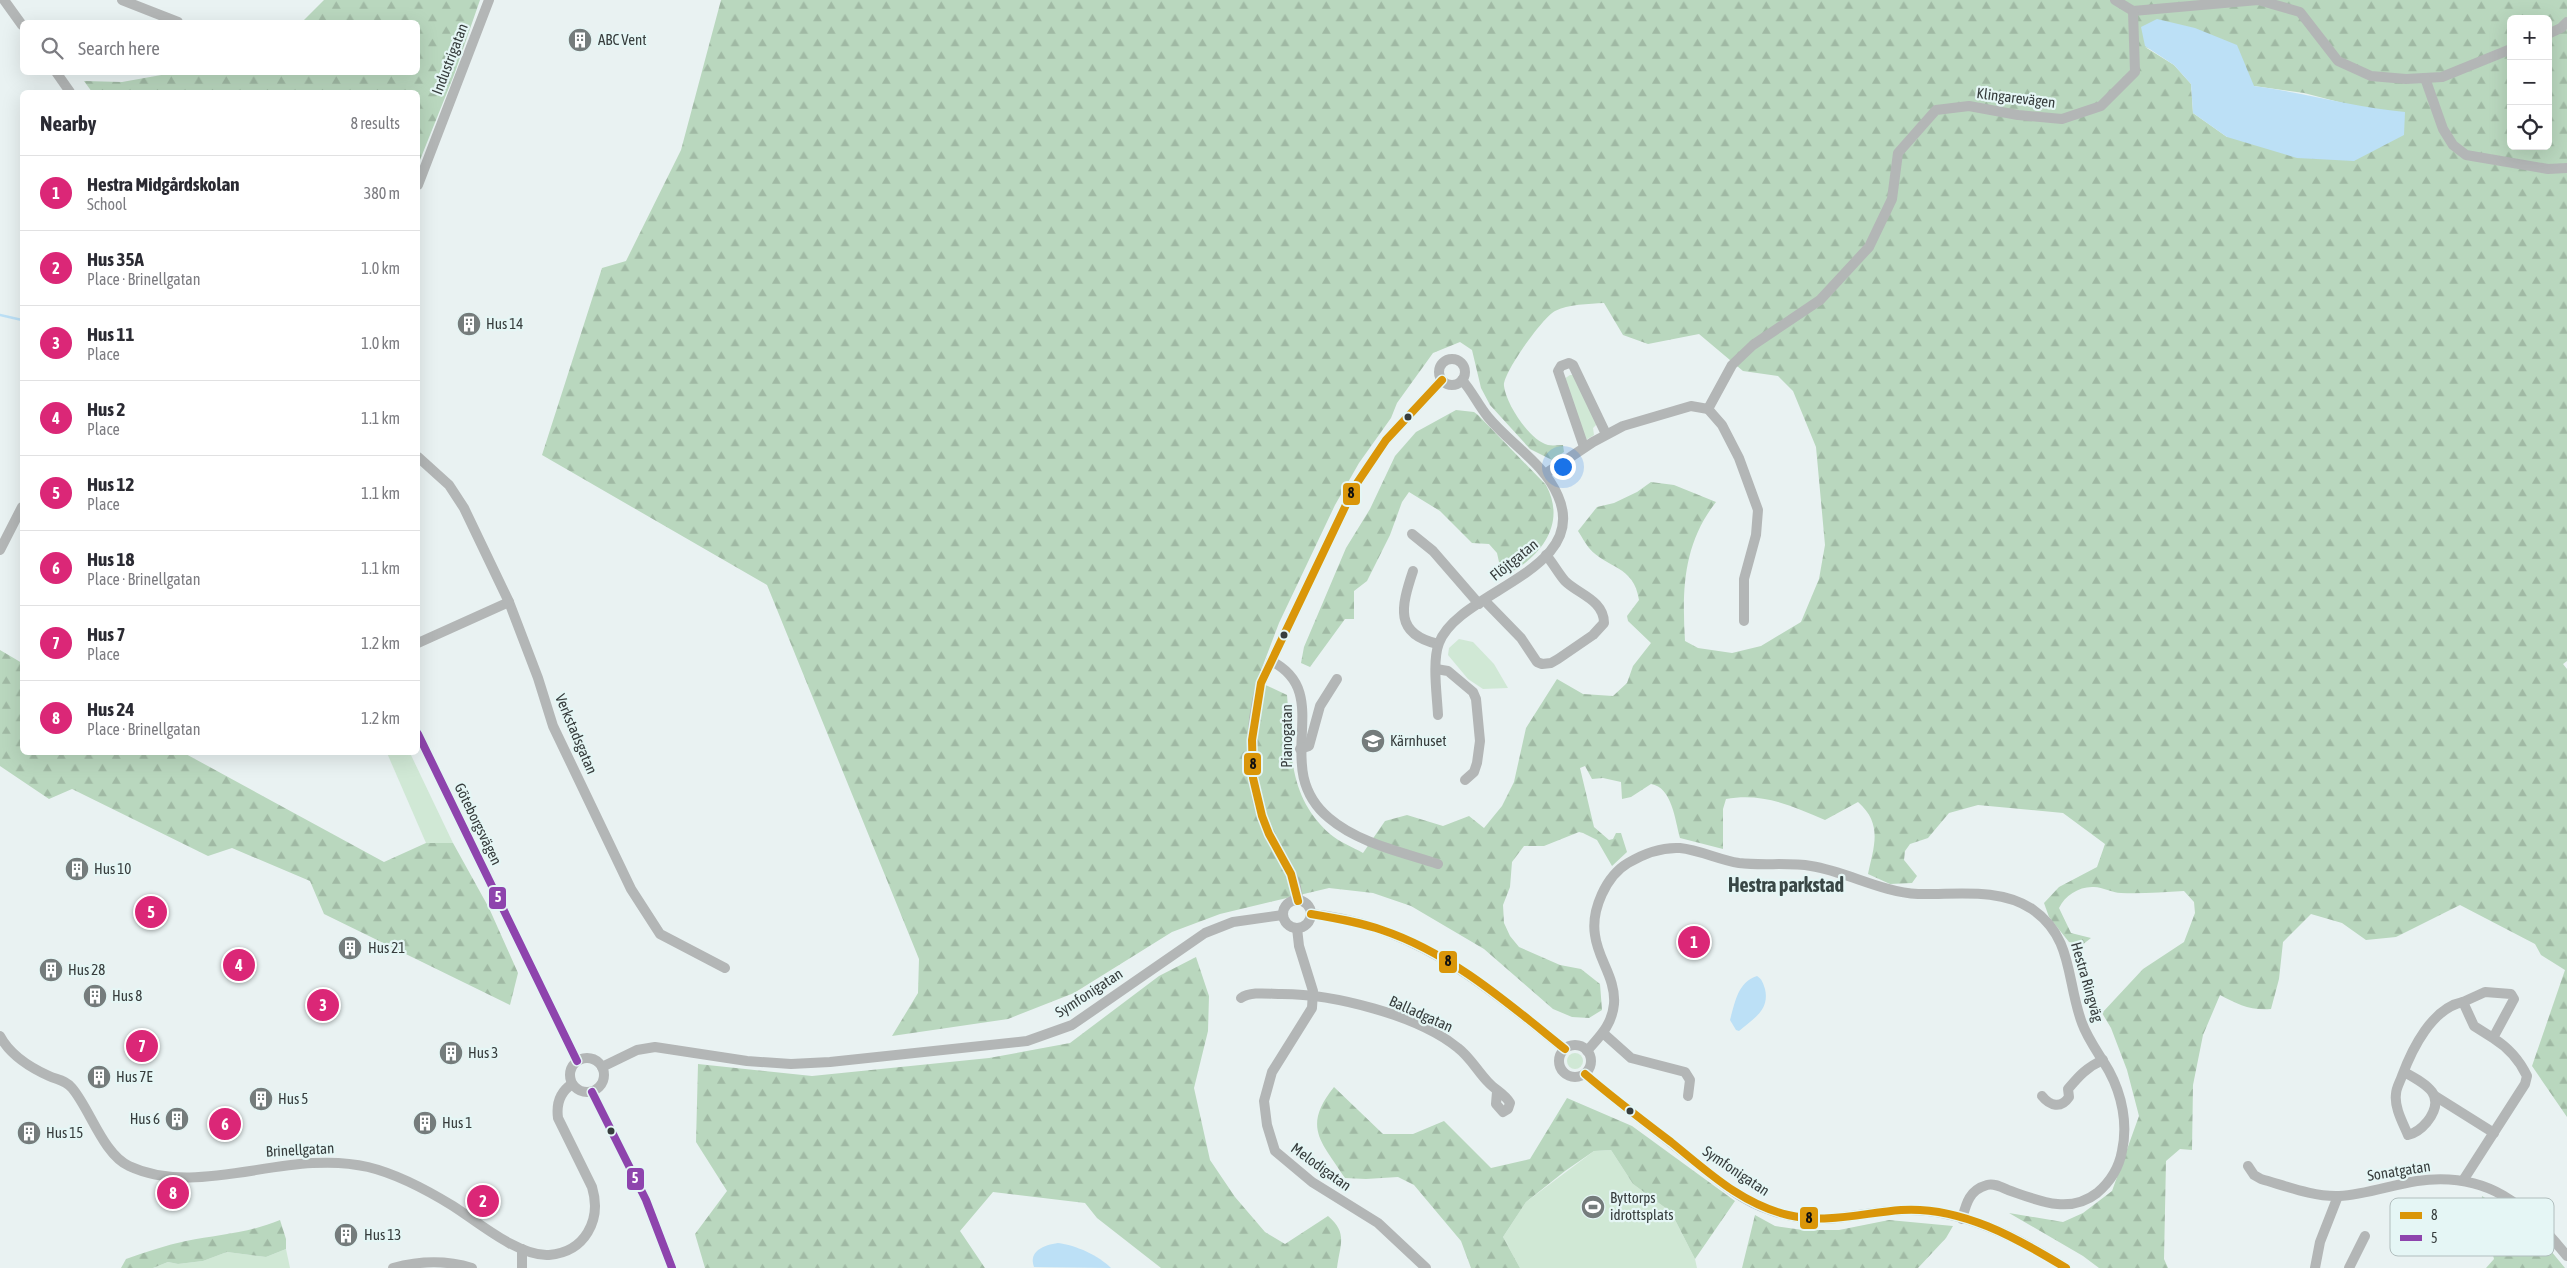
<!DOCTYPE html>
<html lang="en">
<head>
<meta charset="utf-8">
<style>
	body { margin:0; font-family:"Asap Condensed",sans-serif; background:#f7f7f7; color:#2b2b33 }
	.controls { position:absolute; right:15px; top:15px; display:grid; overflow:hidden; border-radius:8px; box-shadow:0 5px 20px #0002 }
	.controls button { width:45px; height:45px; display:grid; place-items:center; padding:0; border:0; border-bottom:1px solid #e1e1e2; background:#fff; color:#2b2b33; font:25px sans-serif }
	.you { position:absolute; left:1562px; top:466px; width:18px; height:18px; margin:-12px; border:4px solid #fff; border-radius:50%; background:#1a73e8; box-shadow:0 0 0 8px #1a73e833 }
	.badge { display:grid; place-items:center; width:32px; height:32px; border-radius:50%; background:#db2777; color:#fff; font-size:16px; font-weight:700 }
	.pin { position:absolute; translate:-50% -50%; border:2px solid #fff; box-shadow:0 1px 5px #0006 }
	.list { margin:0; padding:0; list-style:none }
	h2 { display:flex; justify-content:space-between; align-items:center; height:65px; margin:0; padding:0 20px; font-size:21px }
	h2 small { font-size:16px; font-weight:400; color:#7c7c81 }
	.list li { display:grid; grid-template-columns:32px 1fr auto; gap:15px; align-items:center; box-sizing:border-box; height:75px; padding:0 20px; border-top:1px solid #e1e1e2 }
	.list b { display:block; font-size:19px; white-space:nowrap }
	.list p { margin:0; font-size:16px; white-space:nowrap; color:#7c7c81 }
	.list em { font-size:16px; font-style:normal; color:#7c7c81 }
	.icon { flex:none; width:28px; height:28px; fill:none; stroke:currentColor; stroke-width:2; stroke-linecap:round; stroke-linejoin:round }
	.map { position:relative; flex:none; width:2567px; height:1268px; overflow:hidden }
	.search { position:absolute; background:#fff; box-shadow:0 5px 20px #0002; left:20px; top:20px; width:400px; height:55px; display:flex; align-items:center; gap:12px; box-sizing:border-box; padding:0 18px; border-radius:8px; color:#7c7c81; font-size:19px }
	.panel { position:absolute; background:#fff; box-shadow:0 5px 20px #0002; left:20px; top:90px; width:400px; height:665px; border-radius:8px }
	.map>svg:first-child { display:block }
	.grass { fill:#d0e8d5 }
	.forest { fill:url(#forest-firs); fill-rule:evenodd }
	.water { fill:#bce0f6 }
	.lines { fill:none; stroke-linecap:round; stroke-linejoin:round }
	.stream { stroke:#bce0f6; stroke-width:2.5 }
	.minor { stroke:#b3b6b6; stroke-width:10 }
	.bus-1-casing { stroke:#e5f6f5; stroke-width:11 }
	.bus-2-casing { stroke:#e5f6f5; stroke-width:11 }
	.bus-1 { stroke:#da9609; stroke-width:8 }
	.bus-2 { stroke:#8e44ad; stroke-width:8 }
	.bus-dot { fill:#373d3d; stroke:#e5f6f5; stroke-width:2 }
	.labels { text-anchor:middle; stroke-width:4.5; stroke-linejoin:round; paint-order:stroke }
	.poi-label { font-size:15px; fill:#373d3d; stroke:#e5f6f5; text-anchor:start }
	.street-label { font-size:15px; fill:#373d3d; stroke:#e5f6f5 }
	.district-label { font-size:20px; font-weight:bold; fill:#394746; stroke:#e5f6f5 }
	.key { fill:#e5f6f5; stroke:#b1bebe; stroke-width:1 }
	.key-label { font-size:14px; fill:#373d3d }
	.line-badge { stroke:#e5f6f5; stroke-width:2 }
	.badge-label { font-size:14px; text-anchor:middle; font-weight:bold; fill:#fff }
	.pale-badge-label { font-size:14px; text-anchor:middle; font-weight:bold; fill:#111 }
</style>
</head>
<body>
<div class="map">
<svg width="2567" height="1268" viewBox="0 0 2567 1268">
	<defs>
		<pattern id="forest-firs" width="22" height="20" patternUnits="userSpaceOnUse" patternTransform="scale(1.25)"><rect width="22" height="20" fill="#b9d7be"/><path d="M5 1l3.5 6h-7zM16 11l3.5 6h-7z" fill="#a0b9a4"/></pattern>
	</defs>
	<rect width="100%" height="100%" fill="#e9f2f2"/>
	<g class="grass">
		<path d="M1570,375h5l23,48 -5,5 1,7 -8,5 -22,-61z"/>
		<path d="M1459,639l14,3 21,22 14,24 -25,1 -15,-10 -20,-24 1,-7z"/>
		<path d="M387,753h23l43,90h-27z"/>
		<circle cx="1575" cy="1061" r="8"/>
		<path d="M1611,1150l22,34 38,28 24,47 2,9h-177l-17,-31 23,-35 68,-51z"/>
		<path d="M286,1249l4,19h-137l15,-6 10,2 25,-3 24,-9 39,5z"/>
	</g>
	<g class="forest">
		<path d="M324,0h156l-26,75 -36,90v-73h-326l-8,-11 38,1 56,-10h240v-50h-116z"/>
		<path d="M721,0h1846v661l-4,3 4,5v448l-35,-51 33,-96 -24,-15 -6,-11 -75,-39 -64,32 -30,3 -24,-17 -31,-9 -28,28 -4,37 -8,30c-20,2 -34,-5 -51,-14l-17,40 -10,50 -1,65 -12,-1 -14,12 -2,98 4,9h-69l-16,-12 -74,-43 54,9 20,-9 29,-22 27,-75 -12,-46 -16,-42 -9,-15 41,-44 41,-27 11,-29 -1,-11 -10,-11c-21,1 -42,3 -63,2 -9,0 -18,-6 -27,-6 -14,-1 -29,8 -35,21l12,25 20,5 -9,7 -13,-3 -20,-25 -5,-14 15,-16 38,-20 8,-23 -42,-31 -85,-8 -29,8 -21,25 -18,6 -5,7 -1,9 13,16 -5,7 -22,1 -22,-10c6,-28 15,-50 -10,-72l-33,18c-32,-14 -63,-28 -99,-21l-3,10v40l-43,-11c-5,-18 -8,-51 -29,-54l-20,13 -9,2 -1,-17 -18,-4 -11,1 -7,-13 -5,2 14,59 15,13 4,-1 3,-6h5l6,19 -15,14 -15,-26 -14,-7 -4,-1 -35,14h-20l-12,16 -2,25 -7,18 1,18 6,13 9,11 41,18 21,4 19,15 2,26 -13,8 -17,-1 -19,-8 -69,-60 -73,-43 -38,-13 -44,-5 -109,26 -48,18 -98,61 -66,26 -116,17 26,-43 1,-34 -152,-374 -225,-130 60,-187 24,-7 55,-111zM2511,19h37v127h-37zM2145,47l109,39 50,7 58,15 -135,29 -34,-24 -2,-29 -17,-19zM1604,303l19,32 25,9 51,-10 44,37 35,5 15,15 23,56 9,98 -6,34 -18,43 -40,24 -29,7 -34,-5 -13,-7c-3,-51 -2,-97 31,-139l-42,-17 -23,-3 -14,10 -23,11 -17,4 -19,24c4,6 7,12 11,17 18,21 45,17 50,52l-12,16 1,5 23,22 -18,23 -6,17 -14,13 -30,-2 -26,-15 -31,49 -12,54 -12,24 -18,22 -15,-12 -26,10 -36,-11 -22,6 -22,32c-10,-6 -24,-11 -33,-19 -44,-39 -38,-86 -43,-139l-30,-14 22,-58 56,-118 24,-42 32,-45 6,-15 36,-50 27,-11 12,8 9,38 9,17 40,44 22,11 12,-8 -1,-7c-5,0 -10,1 -15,0 -18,-4 -42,-41 -44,-59 -2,-12 39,-69 51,-75 13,-7 34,-7 49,-8z"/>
		<path d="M1456,410l18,2 4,3 68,70c21,39 -5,72 -40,90l-5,-4 -4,-18 -8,-9 -17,-1 -32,-32 -31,-19 -7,10 -12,33 -23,46 -13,10v28h-9l-35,48 -9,-4 3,-16 42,-99 24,-39 25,-53 21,-24z"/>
		<path d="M0,650l22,13v89l162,1 200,109 42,-19h27l36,65 29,65 -8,32 -186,-91 -14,-33 -78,-33 -24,8 -136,-67 -23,10 -49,-33z"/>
		<path d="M1196,957l13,39 -1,35 -14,57 16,72 25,37 30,35 20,12 43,-28c20,17 12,28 9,52h-176l-64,-50 -12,-15 -92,-11 -33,39 25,37h-280l-10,-34 32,-43 -31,-49 2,-78 114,12 177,-18 81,-15 89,-67z"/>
		<path d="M1334,1087l49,47h30l31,-13 47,47 39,-9 37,-61 65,28 103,75 -40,58 -24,-47 -38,-28 -22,-34 -17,1 -29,20 -39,31 -23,35 17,31h-49l-10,-27 -47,-56 -16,-8 -32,2 -21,-1c-24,-37 -43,-51 -11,-91z"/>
		<path d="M2482,1196l49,31 34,41h-79l8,-9 -13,-50z"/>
		<path d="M1755,1215l20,11 28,4h36l50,-10 64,6 -7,12 -28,30h-176z"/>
		<path d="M280,1220l6,19v10l-20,8 -39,-5 -24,9 -25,3 -10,-2 -15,6h-32l5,-9c20,-7 40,-14 60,-18 32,-6 63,-8 94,-21z"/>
	</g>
	<g class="water">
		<path d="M2157,19l38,9 42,17 17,41c51,7 100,21 151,26l-1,23 -50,26 -57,-3 -70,-21 -34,-24 -2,-29 -17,-19 -29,-19 -4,-19z"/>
		<path d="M1757,976c5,3 6,7 8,13 5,21 -12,30 -26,42l-3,-1 -6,-10c5,-18 8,-38 27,-44z"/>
		<path d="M1058,1243c18,2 41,13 53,25l-77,-1c-6,-16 10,-22 24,-24z"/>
	</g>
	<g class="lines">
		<path class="stream" d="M0,315l22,5"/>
		<g class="minor">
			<path d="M4,0l18,25"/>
			<path d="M122,0l56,22"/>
			<path d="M2115,0l18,11 125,-11 42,12 38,49 33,15 35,3 36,-2 69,-28"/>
			<path d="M2548,34l13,-6 6,-6"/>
			<path d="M56,72l14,20"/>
			<path d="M2425,78l18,51 10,16 13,10 82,14 19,-1"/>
			<path d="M418,185l71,-185"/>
			<circle cx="1452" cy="372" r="13"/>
			<path d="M1708,409l24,-44 21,-20 67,-45 49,-53 23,-48 6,-46 38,-43 33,-4 49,9 44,4 39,-13 34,-34 -2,-61"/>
			<path d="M1584,447l-26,-76 3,-5 8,-3 4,2 33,69"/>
			<path d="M418,457l31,28 15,23 45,94 29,76 15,48 78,163 29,45 65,34"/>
			<path d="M1545,474l48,-32 30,-16 68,-20 17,3 14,16 17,33 19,52 -2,25 -12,44v42"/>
			<path d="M1412,534l21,17 46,53"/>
			<path d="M0,550l22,-43"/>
			<path d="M1413,571c-12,36 -19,63 25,73"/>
			<path d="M1485,601l36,37 16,24 5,2 9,-1 7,-4 35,-24 11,-12c0,-23 -26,-29 -39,-42 -7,-8 -12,-18 -19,-26"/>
			<path d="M418,643l91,-41"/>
			<path d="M1271,661c66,33 -3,106 58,157 29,25 73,34 109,46"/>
			<path d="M1436,669l12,2 25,21 3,7 4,42 -3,22 -3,9 -9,8"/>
			<path d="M1438,715c-1,-20 -6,-54 1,-72 19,-52 152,-72 119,-147 -14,-33 -48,-52 -70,-79 -10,-12 -16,-26 -26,-37"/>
			<path d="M418,734l159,327"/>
			<path d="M1300,749l9,-3 11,-40 17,-27"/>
			<circle cx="1297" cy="914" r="14"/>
			<path d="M1298,901c-1,-27 -18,-44 -29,-67 -22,-49 -21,-100 -8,-151l94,-197 31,-46 56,-60"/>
			<path d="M1311,914c104,10 176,73 254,135"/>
			<path d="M1297,928l2,18 14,45 -1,17 -40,64 -8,29 3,24 8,26 37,31 66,41 48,45"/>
			<path d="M1241,998c10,-7 28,-4 41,-4 51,0 136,21 176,54 12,9 20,24 30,34 7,8 17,12 22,21l-2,6 -5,3 -7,-8 1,-12"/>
			<path d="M1603,1033l28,25 54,14 5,8 -2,16"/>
			<path d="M0,1036c10,19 29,31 49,40 9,4 16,4 23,12 18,21 31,66 57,78 70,33 160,-18 239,1 29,7 59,23 85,39 25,16 66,51 96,49 36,-3 53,-35 43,-68l-34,-69c-2,-15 2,-26 14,-34"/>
			<circle cx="1575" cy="1061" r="16"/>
			<path d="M1587,1051c13,-15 25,-26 27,-47 2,-26 -16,-44 -19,-69 -4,-25 11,-59 33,-72 15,-9 34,-16 52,-15 20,2 39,12 59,15 24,3 49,-1 72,3 37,6 70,26 107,28 37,1 81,-7 114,15 42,29 34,72 50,114 6,17 18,32 27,48 13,24 19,53 13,80 -3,17 -12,31 -25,42 -28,22 -60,7 -89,-3 -7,-3 -14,-7 -21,-5 -18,5 -21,19 -25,34"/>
			<circle cx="587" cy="1075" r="17"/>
			<path d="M602,1067l35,-17 18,-3 92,14 44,3 39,-2 197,-21 45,-16 133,-92 28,-11 50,-7"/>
			<path d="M2404,1072c22,12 44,23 23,50 -5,6 -11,11 -19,13 -5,-12 -14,-28 -12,-41 0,-6 4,-12 6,-18 10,-27 30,-68 61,-74"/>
			<path d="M1585,1074c32,28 67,53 100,80 26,20 53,46 85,56 53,19 83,2 134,0 57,-2 115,28 162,58"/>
			<path d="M592,1092l54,108 26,68"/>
			<path d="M2042,1096c8,10 19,13 27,1l-1,-8c11,-13 19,-22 35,-29"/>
			<path d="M2435,1096l59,37"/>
			<path d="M2248,1166l6,9 7,4c25,7 52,18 78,17 26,-1 52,-11 78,-15 72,-10 108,24 150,75"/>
			<path d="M2464,1179l61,-95 2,-8c-8,-17 -18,-28 -34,-38l21,-39 -3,-5 -26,-2 -22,10 11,24 19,12"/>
			<path d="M393,1268c26,-7 53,-8 79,0"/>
			<path d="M522,1268v-19"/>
			<path d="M2315,1268l5,-26 18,-46"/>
			<path d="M2349,1268l16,-32"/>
		</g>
		<g class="bus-1-casing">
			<g id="bus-1">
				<path d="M1298,901l-7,-27 -22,-40 -7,-18 -9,-38 -1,-38 9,-57 94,-197 31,-46 56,-60"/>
				<path d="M1311,914c24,4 48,8 71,16 69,23 127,74 183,119"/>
				<path d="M1585,1074c28,24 57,46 86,68 36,29 70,62 117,73 38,9 75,-2 113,-5 60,-4 116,28 165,58"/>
			</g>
		</g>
		<g class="bus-2-casing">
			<g id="bus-2">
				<path d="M418,734l159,327"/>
				<path d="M592,1092l54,108 26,68"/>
			</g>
		</g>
		<use href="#bus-1" class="bus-1"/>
		<use href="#bus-2" class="bus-2"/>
	</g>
	<defs>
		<g id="building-disc" transform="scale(1.25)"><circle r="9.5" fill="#757c7c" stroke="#e5f6f5"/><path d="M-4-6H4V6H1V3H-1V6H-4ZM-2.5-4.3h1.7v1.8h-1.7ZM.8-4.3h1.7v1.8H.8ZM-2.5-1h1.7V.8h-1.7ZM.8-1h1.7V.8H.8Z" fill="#fff"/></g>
		<g id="school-disc" transform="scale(1.25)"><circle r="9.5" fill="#757c7c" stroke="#e5f6f5"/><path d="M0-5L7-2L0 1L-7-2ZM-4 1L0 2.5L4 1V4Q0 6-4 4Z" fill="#fff"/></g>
		<g id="stadium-disc" transform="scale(1.25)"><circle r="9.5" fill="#757c7c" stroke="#e5f6f5"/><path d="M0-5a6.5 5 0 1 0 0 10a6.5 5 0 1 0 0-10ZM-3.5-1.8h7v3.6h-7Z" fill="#fff"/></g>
	</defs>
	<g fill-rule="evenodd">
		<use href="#building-disc" x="580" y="40"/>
		<use href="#building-disc" x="469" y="324"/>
		<use href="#school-disc" x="1373" y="741"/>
		<use href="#building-disc" x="77" y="869"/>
		<use href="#building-disc" x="350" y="948"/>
		<use href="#building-disc" x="51" y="970"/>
		<use href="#building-disc" x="95" y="996"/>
		<use href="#building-disc" x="451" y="1053"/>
		<use href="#building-disc" x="99" y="1077"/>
		<use href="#building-disc" x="261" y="1099"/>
		<use href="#building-disc" x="177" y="1119"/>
		<use href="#building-disc" x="425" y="1123"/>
		<use href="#building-disc" x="29" y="1133"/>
		<use href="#stadium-disc" x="1593" y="1207"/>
		<use href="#building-disc" x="346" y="1235"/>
	</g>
	<g class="bus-dot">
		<circle cx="1408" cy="417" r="4.5"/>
		<circle cx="1284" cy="635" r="4.5"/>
		<circle cx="1630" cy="1111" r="4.5"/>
		<circle cx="611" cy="1131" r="4.5"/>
	</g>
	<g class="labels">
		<g class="poi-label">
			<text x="598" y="45">ABC Vent</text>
			<text x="486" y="329">Hus 14</text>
			<text x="1390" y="746">Kärnhuset</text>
			<text x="94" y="874">Hus 10</text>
			<text x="368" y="953">Hus 21</text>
			<text x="68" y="975">Hus 28</text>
			<text x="112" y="1001">Hus 8</text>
			<text x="468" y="1058">Hus 3</text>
			<text x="116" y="1082">Hus 7E</text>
			<text x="278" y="1104">Hus 5</text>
			<text x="160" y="1124" text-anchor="end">Hus 6</text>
			<text x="442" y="1128">Hus 1</text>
			<text x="46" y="1138">Hus 15</text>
			<text x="1610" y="1203">Byttorps<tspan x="1610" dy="17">idrottsplats</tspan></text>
			<text x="364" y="1240">Hus 13</text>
		</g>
		<g class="street-label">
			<text transform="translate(450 59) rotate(-69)" y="5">Industrigatan</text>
			<text transform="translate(2016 98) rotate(7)" y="5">Klingarevägen</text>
			<text transform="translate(1514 560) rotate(-39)" y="5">Flöjtgatan</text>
			<text transform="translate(576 734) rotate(67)" y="5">Verkstadsgatan</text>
			<text transform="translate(1287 736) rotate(-90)" y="5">Pianogatan</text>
			<text transform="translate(478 824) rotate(64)" y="5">Göteborgsvägen</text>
			<text transform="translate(2087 982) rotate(74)" y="5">Hestra Ringväg</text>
			<text transform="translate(1089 993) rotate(-33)" y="5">Symfonigatan</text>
			<text transform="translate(1421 1014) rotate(24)" y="5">Balladgatan</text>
			<text transform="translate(300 1150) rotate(-3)" y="5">Brinellgatan</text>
			<text transform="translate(1321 1167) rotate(36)" y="5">Melodigatan</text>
			<text transform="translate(1736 1171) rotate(34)" y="5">Symfonigatan</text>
			<text transform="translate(2399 1171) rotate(-9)" y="5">Sonatgatan</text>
		</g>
		<g class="district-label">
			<text x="1786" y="892">Hestra parkstad</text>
		</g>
	</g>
	<rect x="2390" y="1198" width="164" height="58" rx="8" class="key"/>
	<rect x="2400" y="1212" width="22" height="7" fill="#da9609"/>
	<rect x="2400" y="1235" width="22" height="6" fill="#8e44ad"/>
	<g class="key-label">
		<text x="2431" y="1220">8</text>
		<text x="2431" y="1243">5</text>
	</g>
	<g class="line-badge">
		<rect x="1342" y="482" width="19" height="24" rx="5" fill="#da9609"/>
		<rect x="1243" y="752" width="19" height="24" rx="5" fill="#da9609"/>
		<rect x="488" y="886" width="19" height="24" rx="5" fill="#8e44ad"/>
		<rect x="1438" y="950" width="20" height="24" rx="5" fill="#da9609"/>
		<rect x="626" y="1167" width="19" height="24" rx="5" fill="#8e44ad"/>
		<rect x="1799" y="1206" width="20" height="24" rx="5" fill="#da9609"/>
	</g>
	<g class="badge-label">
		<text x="498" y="902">5</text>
		<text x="635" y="1183">5</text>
	</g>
	<g class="pale-badge-label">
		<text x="1351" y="498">8</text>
		<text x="1253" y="769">8</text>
		<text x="1448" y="966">8</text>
		<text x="1809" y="1223">8</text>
	</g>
</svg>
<div class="controls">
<button>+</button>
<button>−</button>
<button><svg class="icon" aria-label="locate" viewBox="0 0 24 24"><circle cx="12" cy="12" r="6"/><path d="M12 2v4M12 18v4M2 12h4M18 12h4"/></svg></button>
</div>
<div class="you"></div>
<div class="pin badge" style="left:1694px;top:942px">1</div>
<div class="pin badge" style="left:483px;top:1201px">2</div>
<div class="pin badge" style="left:323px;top:1005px">3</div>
<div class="pin badge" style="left:239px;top:965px">4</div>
<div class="pin badge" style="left:151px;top:912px">5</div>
<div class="pin badge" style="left:225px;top:1124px">6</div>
<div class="pin badge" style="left:142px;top:1046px">7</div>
<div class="pin badge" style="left:173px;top:1193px">8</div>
<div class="search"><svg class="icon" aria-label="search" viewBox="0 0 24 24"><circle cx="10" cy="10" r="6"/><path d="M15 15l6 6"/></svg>Search here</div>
<section class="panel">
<h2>Nearby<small>8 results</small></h2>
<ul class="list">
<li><span class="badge">1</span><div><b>Hestra Midgårdskolan</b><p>School</p></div><em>380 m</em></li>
<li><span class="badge">2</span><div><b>Hus 35A</b><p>Place · Brinellgatan</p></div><em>1.0 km</em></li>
<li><span class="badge">3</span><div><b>Hus 11</b><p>Place</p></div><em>1.0 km</em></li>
<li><span class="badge">4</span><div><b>Hus 2</b><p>Place</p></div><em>1.1 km</em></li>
<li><span class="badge">5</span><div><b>Hus 12</b><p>Place</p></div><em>1.1 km</em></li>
<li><span class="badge">6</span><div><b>Hus 18</b><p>Place · Brinellgatan</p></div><em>1.1 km</em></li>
<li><span class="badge">7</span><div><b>Hus 7</b><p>Place</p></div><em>1.2 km</em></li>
<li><span class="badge">8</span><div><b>Hus 24</b><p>Place · Brinellgatan</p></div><em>1.2 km</em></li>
</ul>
</section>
</div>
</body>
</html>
